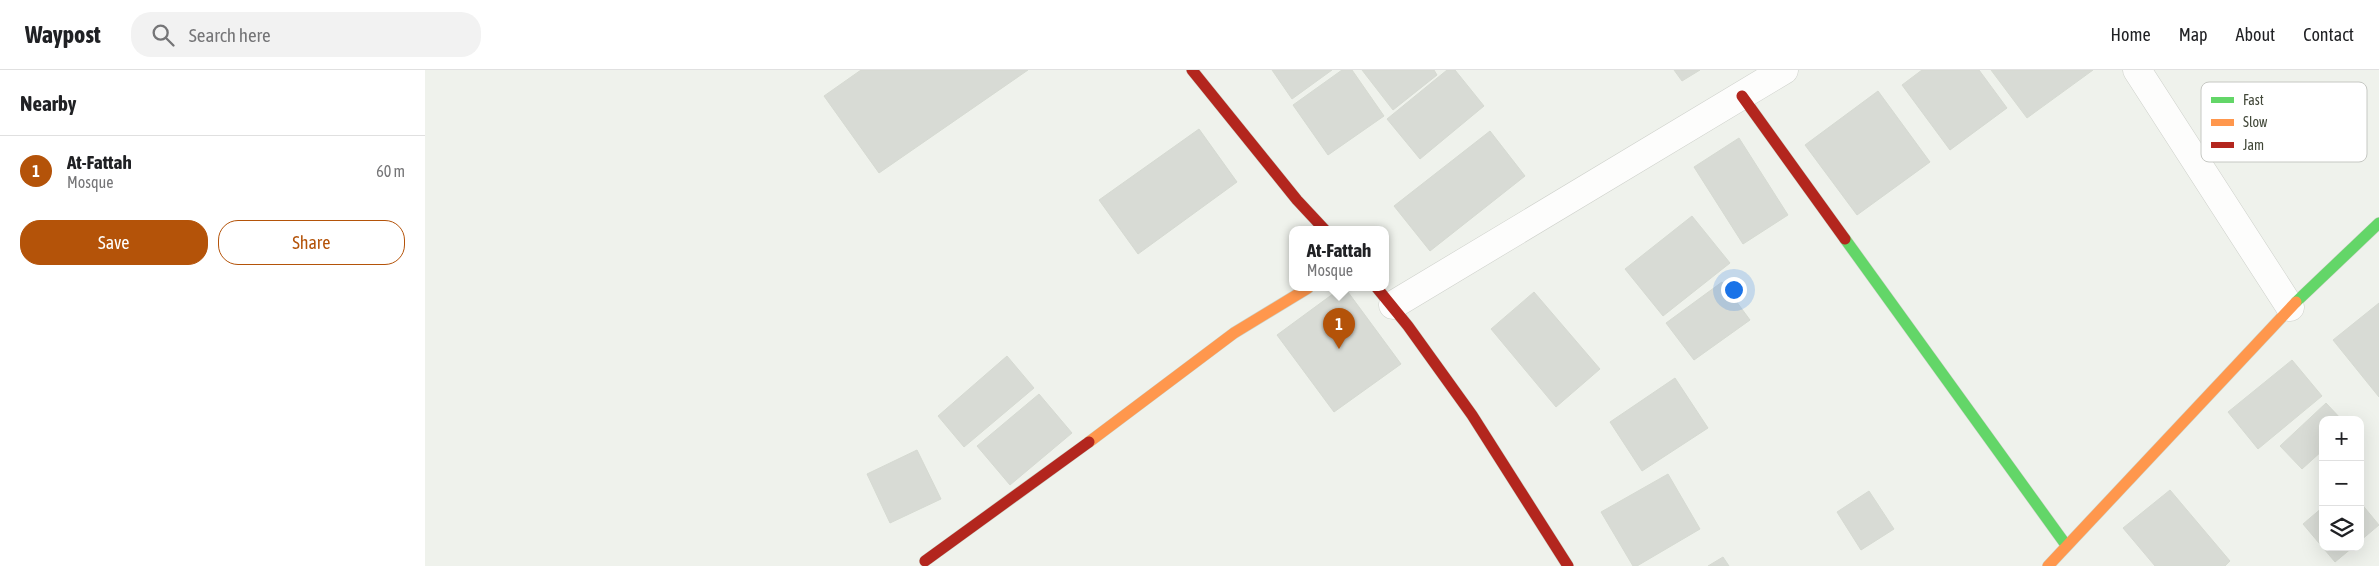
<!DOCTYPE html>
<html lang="en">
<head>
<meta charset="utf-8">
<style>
	body { margin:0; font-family:"Asap Condensed",sans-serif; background:#f2f2f2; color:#202124 }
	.controls { position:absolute; right:15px; bottom:15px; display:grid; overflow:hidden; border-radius:10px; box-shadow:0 5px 20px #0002 }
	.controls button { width:45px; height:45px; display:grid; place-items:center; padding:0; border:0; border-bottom:1px solid #e0e0e0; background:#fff; color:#202124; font:25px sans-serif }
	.you { position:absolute; left:1308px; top:219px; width:18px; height:18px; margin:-12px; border:4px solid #fff; border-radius:50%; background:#1a73e8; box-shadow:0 0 0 8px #1a73e833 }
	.badge { display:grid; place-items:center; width:32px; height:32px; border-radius:50%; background:#b45309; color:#fff; font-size:16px; font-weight:700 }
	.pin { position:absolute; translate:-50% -41px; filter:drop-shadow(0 1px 2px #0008) }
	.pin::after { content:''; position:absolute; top:26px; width:18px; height:15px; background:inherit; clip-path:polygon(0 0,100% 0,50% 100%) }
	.popup { position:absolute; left:864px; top:156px; width:100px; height:65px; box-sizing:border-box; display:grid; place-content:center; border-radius:10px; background:#fff; filter:drop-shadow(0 1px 4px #0005); font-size:16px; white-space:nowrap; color:#757577 }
	.popup b { font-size:19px; color:#202124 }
	.popup::after { content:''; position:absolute; left:50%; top:100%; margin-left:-10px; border:10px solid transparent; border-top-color:#fff }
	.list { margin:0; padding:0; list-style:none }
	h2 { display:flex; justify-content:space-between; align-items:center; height:65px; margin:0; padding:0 20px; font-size:21px }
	h2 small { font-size:16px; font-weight:400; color:#757577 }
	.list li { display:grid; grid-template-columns:32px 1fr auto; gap:15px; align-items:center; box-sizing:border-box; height:70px; padding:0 20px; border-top:1px solid #e0e0e0 }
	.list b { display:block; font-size:19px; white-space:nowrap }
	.list p { margin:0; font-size:16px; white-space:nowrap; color:#757577 }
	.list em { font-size:16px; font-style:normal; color:#757577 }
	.actions { display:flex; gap:10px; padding:15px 20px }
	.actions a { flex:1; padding:11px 0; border:1px solid #b45309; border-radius:20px; text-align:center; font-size:18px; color:#b45309 }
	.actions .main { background:#b45309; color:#fff }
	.icon { flex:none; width:28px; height:28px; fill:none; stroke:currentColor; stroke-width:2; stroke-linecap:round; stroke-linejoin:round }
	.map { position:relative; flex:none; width:1954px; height:496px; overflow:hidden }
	header { display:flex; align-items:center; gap:30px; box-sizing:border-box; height:70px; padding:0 25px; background:#fff; border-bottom:1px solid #e0e0e0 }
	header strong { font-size:24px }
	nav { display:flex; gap:28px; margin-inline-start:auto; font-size:18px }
	.search { width:350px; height:45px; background:#f2f2f2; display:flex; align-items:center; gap:12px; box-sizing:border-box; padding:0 18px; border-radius:20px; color:#757577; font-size:19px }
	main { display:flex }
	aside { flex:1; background:#fff }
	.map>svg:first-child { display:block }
	.building { fill:#d8dbd5; stroke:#d6dad2 }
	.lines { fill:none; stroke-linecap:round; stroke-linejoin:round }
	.street-casing { stroke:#cdd0ca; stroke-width:29 }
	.fast-casing { stroke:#cbd2c6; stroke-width:12 }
	.slow-casing { stroke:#cbd2c6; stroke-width:12 }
	.jam-casing { stroke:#cbd2c6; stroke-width:12 }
	.street { stroke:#fdfdfc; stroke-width:28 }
	.fast { stroke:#63d668; stroke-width:11 }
	.slow { stroke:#ff974d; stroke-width:11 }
	.jam { stroke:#b3261e; stroke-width:11 }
	.key { fill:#fff; stroke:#c6c8c3; stroke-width:1 }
	.key-label { font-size:14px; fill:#414738 }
</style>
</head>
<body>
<header>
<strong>Waypost</strong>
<div class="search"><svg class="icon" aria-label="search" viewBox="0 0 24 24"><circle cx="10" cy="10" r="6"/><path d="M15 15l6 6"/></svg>Search here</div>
<nav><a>Home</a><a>Map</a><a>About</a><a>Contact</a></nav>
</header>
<main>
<aside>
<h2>Nearby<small></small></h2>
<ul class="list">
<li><span class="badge">1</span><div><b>At-Fattah</b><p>Mosque</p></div><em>60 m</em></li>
</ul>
<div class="actions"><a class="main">Save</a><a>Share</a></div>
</aside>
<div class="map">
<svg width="1954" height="496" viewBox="0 0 1954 496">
	<rect width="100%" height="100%" fill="#eff2ec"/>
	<g class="building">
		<path d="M436,0h167l-149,103 -55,-77z"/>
		<path d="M847,0h60l-40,29z"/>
		<path d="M917,0h10l32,46 -56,39 -35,-50z"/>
		<path d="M937,0h72l3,5 -44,35z"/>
		<path d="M1022,0h8l29,36 -64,53 -33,-40z"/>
		<path d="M1249,0h26l-18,11z"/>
		<path d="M1497,0h57l28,38 -57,42 -48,-65z"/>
		<path d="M1566,0h102l-66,48z"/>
		<path d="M1453,21l52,71 -73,53 -52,-70z"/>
		<path d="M774,59l38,53 -99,72 -39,-54z"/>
		<path d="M1065,61l35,45 -95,75 -36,-45z"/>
		<path d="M1314,68l49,77 -45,29 -49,-77z"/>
		<path d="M1267,146l38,47 -67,53 -38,-47z"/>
		<path d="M1297,212l28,38 -56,40 -28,-37z"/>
		<path d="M916,218h4l56,76 -67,48 -57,-77z"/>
		<path d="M1109,222l66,77 -44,38 -65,-78z"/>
		<path d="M1954,233v94l-46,-57z"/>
		<path d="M582,286l27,32 -70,59 -26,-31z"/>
		<path d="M1867,290l30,36 -64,53 -30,-37z"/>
		<path d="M1250,308l33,50 -66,43 -32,-49z"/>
		<path d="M614,324l33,39 -62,52 -33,-39z"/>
		<path d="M1901,333l16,17h-19v30l-21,19 -22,-23z"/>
		<path d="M492,380l24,49 -51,24 -23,-49z"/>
		<path d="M1243,404l32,55 -63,37h-4l-32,-54z"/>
		<path d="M1745,420l60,71 -5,5h-70l-32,-38z"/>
		<path d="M1444,421l25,38 -33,21 -24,-38z"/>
		<path d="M1935,432l19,23 -19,16z"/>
		<path d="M1898,437v40h30l-18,15 -32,-38z"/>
		<path d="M1298,487l6,9h-21z"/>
	</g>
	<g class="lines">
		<g class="street-casing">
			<g id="street">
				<path d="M1712,0l153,237"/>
				<path d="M968,235l391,-235"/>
			</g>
		</g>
		<g class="fast-casing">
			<g id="fast">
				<path d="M1420,169l221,306"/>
				<path d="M1871,232l83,-79"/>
			</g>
		</g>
		<g class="slow-casing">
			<g id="slow">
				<path d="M664,372l145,-109 74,-45"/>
				<path d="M1623,496l248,-264"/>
			</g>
		</g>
		<g class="jam-casing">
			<g id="jam">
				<path d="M767,0l105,130 28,30"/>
				<path d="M1317,26l103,143"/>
				<path d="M952,218l31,38 64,89 96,151"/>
				<path d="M500,491l164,-119"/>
			</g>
		</g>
		<use href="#street" class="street"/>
		<use href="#fast" class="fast"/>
		<use href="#slow" class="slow"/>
		<use href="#jam" class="jam"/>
	</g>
	<rect x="1776" y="12" width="166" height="80" rx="8" class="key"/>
	<rect x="1786" y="27" width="23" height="6" fill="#63d668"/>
	<rect x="1786" y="49" width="23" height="7" fill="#ff974d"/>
	<rect x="1786" y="72" width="23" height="6" fill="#b3261e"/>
	<g class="key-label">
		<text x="1818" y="35">Fast</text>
		<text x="1818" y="57">Slow</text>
		<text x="1818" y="80">Jam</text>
	</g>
</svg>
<div class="controls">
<button>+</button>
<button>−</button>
<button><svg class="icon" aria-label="layers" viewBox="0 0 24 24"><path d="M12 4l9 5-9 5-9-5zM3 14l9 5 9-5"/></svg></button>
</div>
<div class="you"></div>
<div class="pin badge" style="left:914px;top:279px">1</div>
<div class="popup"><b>At-Fattah</b>Mosque</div>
</div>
</main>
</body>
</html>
